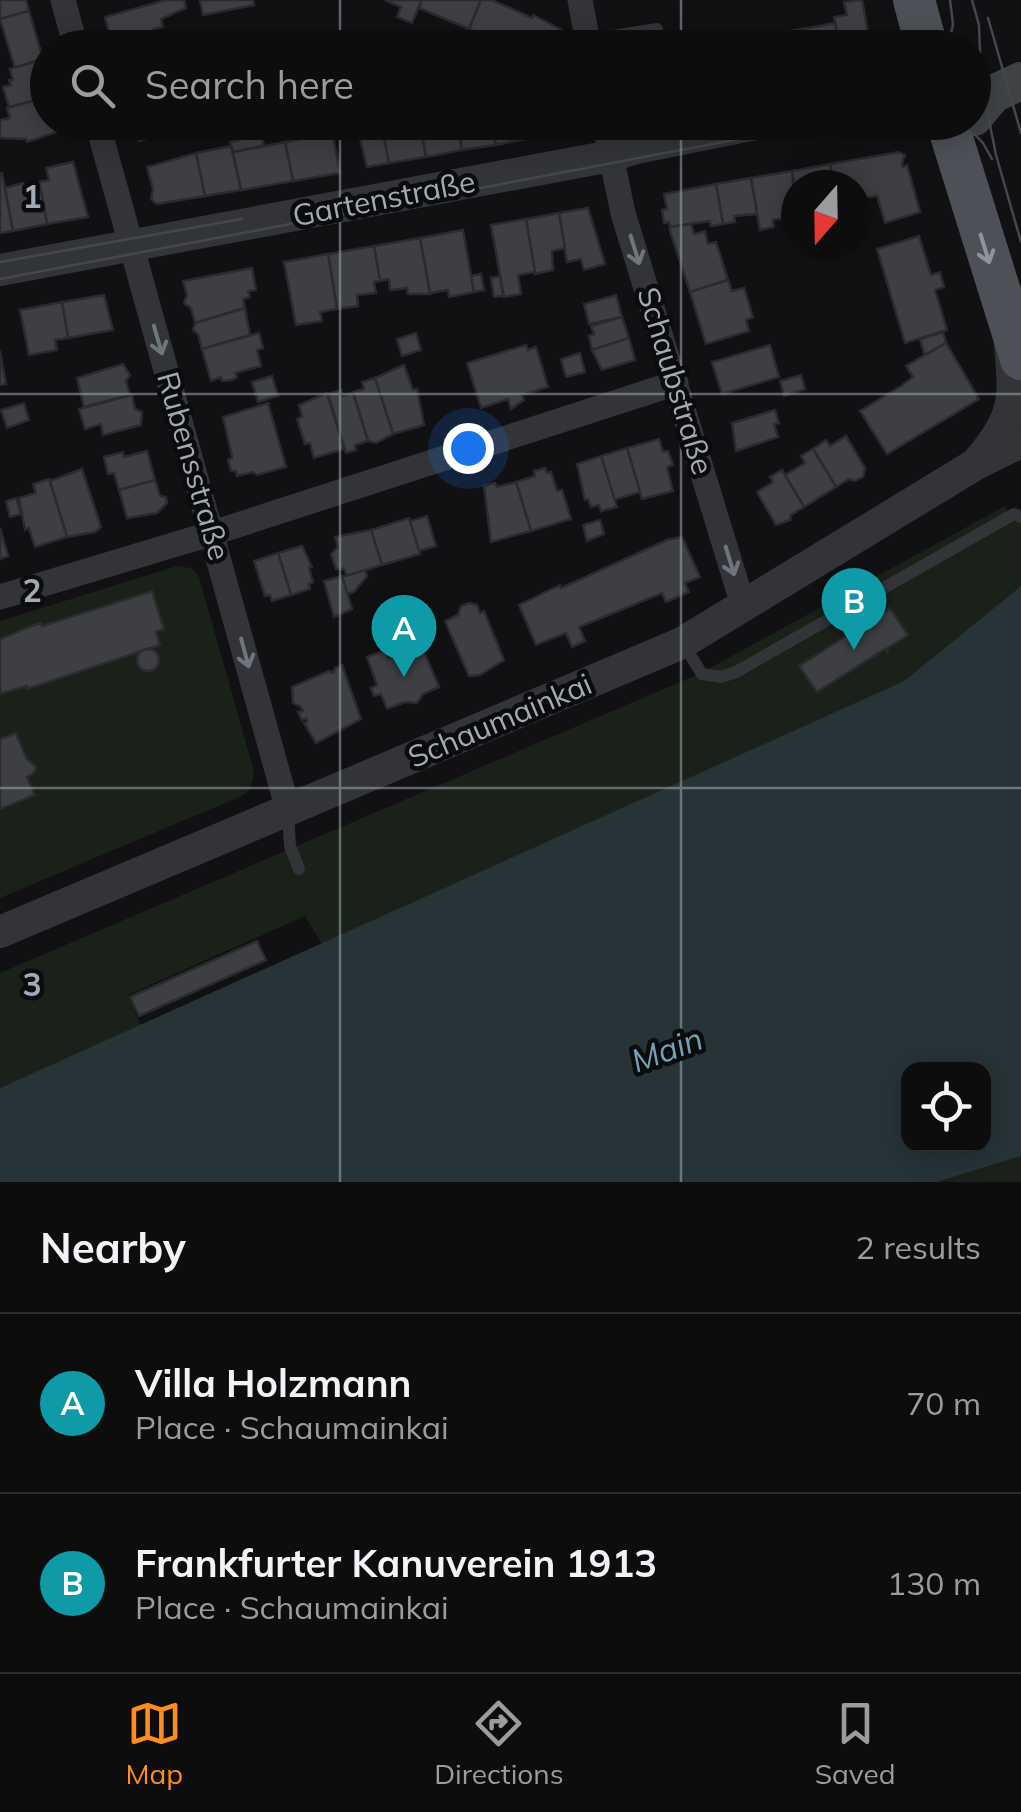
<!DOCTYPE html>
<html lang="en">
<head>
<meta charset="utf-8">
<style>
	body { margin:0; font-family:Mulish,sans-serif; background:#161617; color:#f1f3f6 }
	.controls { position:absolute; right:30px; bottom:30px; display:grid; overflow:hidden; border-radius:20px; box-shadow:0 5px 25px #0003 }
	.controls button { width:90px; height:90px; display:grid; place-items:center; padding:0; border:0; border-bottom:2px solid #2d2d2e; background:#0d0d0e; color:#f1f3f6; font:50px sans-serif }
	.compass { position:absolute; left:781px; top:170px; width:90px; height:90px; border-radius:50%; background:#0d0d0e; box-shadow:0 5px 25px #0003; rotate:200deg }
	.you { position:absolute; left:468px; top:448px; width:35px; height:35px; margin:-25px; border:8px solid #fff; border-radius:50%; background:#1a73e8; box-shadow:0 0 0 15px #1a73e833 }
	.badge { display:grid; place-items:center; width:65px; height:65px; border-radius:50%; background:#ff8c1d; color:#fff; font-size:32px; font-weight:700 }
	.pin { position:absolute; translate:-50% -82px; filter:drop-shadow(0 2px 5px #0008) }
	.pin::after { content:''; position:absolute; top:52px; width:35px; height:30px; background:inherit; clip-path:polygon(0 0,100% 0,50% 100%) }
	.list { margin:0; padding:0; list-style:none }
	h2 { display:flex; justify-content:space-between; align-items:center; height:130px; margin:0; padding:0 40px; font-size:42px }
	h2 small { font-size:32px; font-weight:400; color:#9a9c9e }
	.list li { display:grid; grid-template-columns:65px 1fr auto; gap:30px; align-items:center; box-sizing:border-box; height:180px; padding:0 40px; border-top:2px solid #2d2d2e }
	.list b { display:block; font-size:38px; white-space:nowrap }
	.list p { margin:0; font-size:32px; white-space:nowrap; color:#9a9c9e }
	.list em { font-size:32px; font-style:normal; color:#9a9c9e }
	.icon { flex:none; width:55px; height:55px; fill:none; stroke:currentColor; stroke-width:2; stroke-linecap:round; stroke-linejoin:round }
	.map { position:relative; flex:none; width:1021px; height:1182px; overflow:hidden }
	.search { position:absolute; background:#0d0d0e; box-shadow:0 5px 25px #0003; left:30px; right:30px; top:30px; height:110px; display:flex; align-items:center; gap:25px; box-sizing:border-box; padding:0 35px; border-radius:55px; color:#9a9c9e; font-size:38px }
	.sheet { height:490px; background:#0d0d0e }
	nav { display:flex; justify-content:space-around; align-items:center; box-sizing:border-box; height:140px; border-top:2px solid #2d2d2e; background:#0d0d0e; font-size:28px; color:#9a9c9e }
	nav a { display:grid; justify-items:center; gap:5px }
	nav .on { color:#ff8c1d }
	.map>svg:first-child { display:block }
	.green { fill:#192119 }
	.water { fill:#263337; fill-rule:evenodd }
	.building { fill:#3d3f43; stroke:#2b2b2f; stroke-width:2.5 }
	.lines { fill:none; stroke-linecap:round; stroke-linejoin:round }
	.service { stroke:#323438; stroke-width:12 }
	.minor { stroke:#323438; stroke-width:25 }
	.tertiary { stroke:#323438; stroke-width:32 }
	.secondary { stroke:#3f4348; stroke-width:38 }
	.primary { stroke:#4d5157; stroke-width:42 }
	.tram { stroke:#44484d; stroke-width:2.5 }
	.oneway { stroke:#8c949e }
	.oneway2 { stroke:#6f757d }
	.grid { fill:none; stroke:#a1aab5; stroke-width:2.5; stroke-opacity:0.55 }
	.labels { text-anchor:middle; stroke-width:9; stroke-linejoin:round; paint-order:stroke }
	.street-label { font-size:30px; fill:#a1aab5; stroke:#0c0c0e }
	.water-label { font-size:32px; font-style:italic; fill:#74a1b4; stroke:#0c0c0e }
	.grid-label { font-size:32px; text-anchor:middle; font-weight:bold; fill:#a1aab5; stroke:#0c0c0e; stroke-width:9; stroke-linejoin:round; paint-order:stroke }
</style>
</head>
<body>
<div class="map">
<svg width="1021" height="1182" viewBox="0 0 1021 1182">
	<rect width="100%" height="100%" fill="#111113"/>
	<g class="green">
		<path d="M1005,506l6,11 10,4v65l-117,95 -582,263 -17,-28 -177,79 13,31 -141,62v-115l701,-300z"/>
		<path d="M177,566l14,2 8,9 53,187c3,14 1,21 -8,31l-244,103v-277z"/>
		<path d="M1021,1156v26h-84z"/>
	</g>
	<path class="water" d="M1021,586v570l-84,26h-937v-94l904,-407zM908,1070h76v74h-76z"/>
	<g class="building">
		<path d="M0,0h26l3,11 -29,8z"/>
		<path d="M184,0l2,8 -25,11 2,8 -9,2 1,3 -43,11 -7,-26 61,-17z"/>
		<path d="M200,0h53l1,5 -51,10z"/>
		<path d="M385,0h37l-10,23 -15,-6 4,-10z"/>
		<path d="M422,0h59l-12,29 -50,-21z"/>
		<path d="M481,0h11l40,18 1,-3 29,15 -3,8 1,10h-47l-44,-19z"/>
		<path d="M862,0l9,48h-31l-6,-31 13,-2 -3,-13z"/>
		<path d="M29,11l14,48 -28,9 -15,-49z"/>
		<path d="M835,23l5,25h-33l-4,-19z"/>
		<path d="M803,29l4,19h-33l-3,-14z"/>
		<path d="M155,32l3,9 6,-2 1,8 -52,1 -1,-5z"/>
		<path d="M307,33l5,15h-48l-1,-6z"/>
		<path d="M771,34l3,14h-34l-1,-8z"/>
		<path d="M719,38l1,6 19,-4 1,8h-30l-1,-8z"/>
		<path d="M43,59l5,15v23l-39,10 -6,-20 8,-2 -2,-5h4l-3,-11z"/>
		<path d="M48,97v25h13l2,8 -36,12 -1,-3 -26,-1v-18l10,-2 -3,-10z"/>
		<path d="M134,122h61l1,4 -57,15z"/>
		<path d="M260,122l4,24 -31,6 -3,-10 9,-2 -3,-14z"/>
		<path d="M356,122h25l8,41 -22,4z"/>
		<path d="M381,122h39l6,35 -37,6z"/>
		<path d="M420,122h37l5,28 -36,7z"/>
		<path d="M457,122h34l5,23 -34,5z"/>
		<path d="M491,122h41l3,15 -39,8z"/>
		<path d="M532,122h47l1,7 -45,8z"/>
		<path d="M331,126l9,47 -47,8 -8,-39 14,-3 -2,-7z"/>
		<path d="M285,142l8,39 -52,9 -8,-38z"/>
		<path d="M231,146l10,44 -36,6 -9,-43z"/>
		<path d="M899,152l6,3 -3,8 1,4 4,-2 13,47 -35,11 -8,-27 -21,3v-14h-22l-4,-21z"/>
		<path d="M196,153l9,43 -48,8 -6,-5 2,-10 -6,-22z"/>
		<path d="M73,162l15,55 -41,7 -8,-42 10,-2 -3,-12z"/>
		<path d="M830,164l4,21h-38v7l-4,-21z"/>
		<path d="M792,171l4,45 -23,4 1,7 -14,3 -9,-52z"/>
		<path d="M2,173l11,58 -13,2v-59z"/>
		<path d="M751,178l6,36 -23,2 1,6 -12,2 -7,-40z"/>
		<path d="M23,183l1,6 6,-1 1,5 10,-2 6,33 -34,7 -8,-43z"/>
		<path d="M716,184l7,40 -12,2 -1,-5 -40,6 -1,-5 -5,1 -2,-13 5,-1 -3,-15z"/>
		<path d="M588,208l17,56 -21,6 -3,-11 -14,3 -8,-49z"/>
		<path d="M559,213l6,35 -13,3 1,19 -18,4 -9,-55z"/>
		<path d="M526,219l9,53 -17,3 3,19 -17,3 -13,-72z"/>
		<path d="M691,224l3,10 11,-3 3,13 8,-2 12,38 -38,12 -20,-61v-4z"/>
		<path d="M463,230l11,62 -25,5 -1,-7 -18,3 -10,-55z"/>
		<path d="M919,236l12,39 9,-3 4,15 -9,3 12,40 -42,13 -28,-94z"/>
		<path d="M420,238l10,56h-22l-1,-6 -17,2 -1,-11 -9,2 -6,-35z"/>
		<path d="M374,246l6,35 -6,1 2,11 -19,2 1,11 -21,3 -9,-55z"/>
		<path d="M328,254l9,55 -17,3 2,9 -26,4 -12,-63z"/>
		<path d="M252,268l4,22 -8,1 2,6 -7,2 2,9 -50,15 -4,-15 -7,-5 3,-8 -4,-14z"/>
		<path d="M481,274l3,16 -10,2 -3,-16z"/>
		<path d="M500,276l3,20 -9,1 -3,-19z"/>
		<path d="M728,280l4,11 12,-3 9,29 -7,3 3,11 -43,13 -16,-52z"/>
		<path d="M104,295l9,35 -45,8 -6,-36z"/>
		<path d="M616,295l6,22 -33,7 -5,-20z"/>
		<path d="M62,302l6,36 -13,2 2,10 -28,5 -9,-45z"/>
		<path d="M245,308l5,27 -48,14 -4,-15 -5,-4 2,-7z"/>
		<path d="M622,317l7,21 -37,12 -3,-14 5,-2 -3,-8z"/>
		<path d="M943,332l3,11 -21,13 -5,-17z"/>
		<path d="M259,333l4,15 -6,2 4,16 -26,7 2,4 -5,3 -10,1 -1,-4 -10,4 -9,-32z"/>
		<path d="M416,333l5,17 -19,6 -5,-17z"/>
		<path d="M629,338l6,22 -33,10 -10,-20z"/>
		<path d="M946,343l33,56 -92,55 -27,-43 41,-25 12,-9 -7,-11z"/>
		<path d="M526,345l2,5 8,-3 12,40 -26,8 2,5 -13,9 -3,-10 -27,9 -14,-45z"/>
		<path d="M770,345l9,32 -57,17 -10,-32z"/>
		<path d="M0,351l6,33 -6,1z"/>
		<path d="M580,353l5,19 -19,5 -5,-18z"/>
		<path d="M123,364l7,11 -4,6 4,14 -46,12 -7,-29z"/>
		<path d="M404,365l9,25 4,-1 7,36 -31,9 -18,-56z"/>
		<path d="M801,375l4,14 -21,7 -4,-15z"/>
		<path d="M272,376l6,20 -20,6 -6,-20z"/>
		<path d="M375,378l18,56 -17,9 -8,-2 -15,-49 11,-3 -2,-7z"/>
		<path d="M341,390l1,6 11,-3 15,48 -13,4 1,5 -10,3 -18,-59z"/>
		<path d="M327,393l17,56 -30,9 -4,-15 -5,1 -8,-25 5,-2 -3,-12z"/>
		<path d="M132,395l3,14 7,3 -1,13 -38,10 -2,-11 -16,5 -6,-20z"/>
		<path d="M24,403l5,17 -22,8 -6,-18z"/>
		<path d="M268,403l18,64 -29,8 -4,-3 -16,4 -1,-5h-5l-3,-11 4,-2 -1,-6 -8,-35z"/>
		<path d="M775,410l4,13 -5,1 4,13 -42,14 -4,-28z"/>
		<path d="M846,436l19,32 -2,9 -8,4 -6,-2 -13,8 -23,-38 13,-9 4,6z"/>
		<path d="M659,439l4,13 5,-1 5,14 -6,2 6,24 -31,8 -15,-51z"/>
		<path d="M627,448l13,44 -26,8 -13,-44z"/>
		<path d="M813,449l23,38 -32,20 -19,-32 20,-12 -4,-7z"/>
		<path d="M147,451l8,29 -36,10 -5,-17 -6,1 -4,-17 19,-5 1,5z"/>
		<path d="M601,456l16,51 -16,4 -2,-6 -8,2 -3,-8 -3,1 -8,-36z"/>
		<path d="M545,468l2,5 4,-1 6,19 5,-1 9,29 -40,12 -15,-49 19,-6 -1,-5z"/>
		<path d="M82,469l19,58 -6,5 -28,5 -17,-56z"/>
		<path d="M782,470l22,37 -13,8 -1,5 -14,5 -19,-33 16,-10 -3,-5z"/>
		<path d="M49,479l18,58 -32,10 -6,-19 -4,2 -6,-32 17,-5 -3,-9z"/>
		<path d="M155,480l5,16 6,1 1,6 -10,10 -30,5 -8,-28z"/>
		<path d="M516,482l15,49 -40,11 -7,-56 11,-3 2,4z"/>
		<path d="M16,498l5,16 -11,3 -4,-16z"/>
		<path d="M427,516l9,30 -17,5 -9,-30z"/>
		<path d="M409,518l11,36 -38,11 -11,-35z"/>
		<path d="M600,520l4,14 -17,7 -4,-16z"/>
		<path d="M0,528l8,28 -8,3z"/>
		<path d="M371,530l11,35 -35,11 -3,-7h-8l-5,-15 7,-7 -3,-10z"/>
		<path d="M682,537l18,40 -15,6 4,9 -23,10 -4,-9 -83,34 6,14 -13,6 -6,-14 -30,12 -17,-40 41,-20 1,3 106,-48z"/>
		<path d="M302,546l10,21 -3,1 4,14 -4,2 1,5 -19,6 -13,-42z"/>
		<path d="M278,553l13,42 -19,6 -2,-6 -5,1 -11,-35z"/>
		<path d="M365,570l2,6 -13,16 -7,2 -5,-17z"/>
		<path d="M342,576l10,33 -18,8 -10,-36z"/>
		<path d="M152,591l12,38 -8,3 4,13 -133,44v-3l-27,8v-55l31,-13 10,-3 1,3z"/>
		<path d="M469,603l8,2 3,8 4,-2 20,49 -24,15 -11,1 -24,-55 13,-6 3,-9z"/>
		<path d="M890,608l18,27 -20,13 -1,4 -2,-3 -68,43 -18,-26z"/>
		<path d="M422,647l17,40 -16,7 -6,9 -12,-1 -18,7 -6,-15 -7,2 -3,-8 6,-3 -10,-28 18,-7 3,8z"/>
		<circle cx="148" cy="660" r="11"/>
		<path d="M342,665l19,54 -45,24 -12,-20 3,-1 -1,-4 -4,2 -4,-8 5,-1 -2,-4 -8,-4 -1,-16 37,-16 4,2 2,-5z"/>
		<path d="M16,733l11,26 9,8 -2,6 -7,4 8,18 -35,14v-70z"/>
		<path d="M257,941l9,19 -127,56 -9,-19z"/>
	</g>
	<g class="lines">
		<g class="service">
			<path d="M588,40l69,-11"/>
			<path d="M684,645l18,29 19,3 15,-5 278,-158 7,3"/>
			<path d="M288,813l2,33 9,23"/>
		</g>
		<g class="minor">
			<path d="M63,0l13,48"/>
			<path d="M580,0l9,48"/>
			<path d="M97,122l191,688"/>
			<path d="M604,122l19,91 120,392"/>
			<path d="M0,597l213,-64 463,-150"/>
		</g>
		<g class="tertiary">
			<path d="M0,270l611,-114 25,-8 130,-26"/>
			<path d="M979,460c41,-48 35,-66 30,-126"/>
			<path d="M0,932l682,-289 294,-179 45,-22"/>
		</g>
		<path class="secondary" d="M974,117l19,-23 28,-13"/>
		<g class="primary">
			<path d="M914,0l13,48"/>
			<path d="M947,122l74,237"/>
		</g>
		<g class="tram">
			<path d="M972,0l7,25 2,55 15,75 25,87"/>
			<path d="M988,18l33,115"/>
			<path d="M948,48l5,-24 -3,-24"/>
			<path d="M963,122l20,21 9,16"/>
			<path d="M0,262l242,-43"/>
			<path d="M0,279l829,-157"/>
		</g>
	</g>
	<defs><path id="oneway-shaft" d="M-6 0H5M1.5-3L5.5 0L1.5 3" fill="none" stroke-width="1.6" stroke-linecap="round" stroke-linejoin="round" transform="scale(2.5)"/></defs>
	<use class="oneway" href="#oneway-shaft" transform="translate(985 249) rotate(73)"/>
	<g class="oneway2">
		<use href="#oneway-shaft" transform="translate(635 250) rotate(73)"/>
		<use href="#oneway-shaft" transform="translate(158 340) rotate(74)"/>
		<use href="#oneway-shaft" transform="translate(730 561) rotate(73)"/>
		<use href="#oneway-shaft" transform="translate(245 653) rotate(75)"/>
	</g>
	<path class="grid" d="M340,0v48M681,0v48M340,122v1060M681,122v1060M0,394h1021M0,788h1021"/>
	<g class="labels">
		<g class="street-label">
			<text transform="translate(384 199) rotate(-11)" y="10">Gartenstraße</text>
			<text transform="translate(675 381) rotate(73)" y="10">Schaubstraße</text>
			<text transform="translate(193 466) rotate(74)" y="10">Rubensstraße</text>
			<text transform="translate(500 721) rotate(-23)" y="10">Schaumainkai</text>
		</g>
		<g class="water-label">
			<text transform="translate(667 1050) rotate(-20)" y="11">Main</text>
		</g>
	</g>
	<g class="grid-label">
		<text x="32" y="208">1</text>
		<text x="32" y="602">2</text>
		<text x="32" y="996">3</text>
	</g>
</svg>
<div class="controls">
<button><svg class="icon" aria-label="locate" viewBox="0 0 24 24"><circle cx="12" cy="12" r="6"/><path d="M12 2v4M12 18v4M2 12h4M18 12h4"/></svg></button>
</div>
<svg class="compass" viewBox="-18 -18 36 36"><path d="M0-13l5 13h-10z" fill="#e53935"/><path d="M0 13l5-13h-10z" fill="#9a9c9e"/></svg>
<div class="you"></div>
<div class="pin badge" style="left:404px;top:677px;background:#0f9aa8">A</div>
<div class="pin badge" style="left:854px;top:650px;background:#0f9aa8">B</div>
<div class="search"><svg class="icon" aria-label="search" viewBox="0 0 24 24"><circle cx="10" cy="10" r="6"/><path d="M15 15l6 6"/></svg>Search here</div>
</div>
<section class="sheet">
<h2>Nearby<small>2 results</small></h2>
<ul class="list">
<li><span class="badge" style="background:#0f9aa8">A</span><div><b>Villa Holzmann</b><p>Place · Schaumainkai</p></div><em>70 m</em></li>
<li><span class="badge" style="background:#0f9aa8">B</span><div><b>Frankfurter Kanuverein 1913</b><p>Place · Schaumainkai</p></div><em>130 m</em></li>
</ul>
</section>
<nav>
<a class="on"><svg class="icon" aria-label="map" viewBox="0 0 24 24"><path d="M3 6l6-2 6 2 6-2v14l-6 2-6-2-6 2zM9 4v14M15 6v14"/></svg>Map</a>
<a><svg class="icon" aria-label="directions" viewBox="0 0 24 24"><path d="M12 3l9 9-9 9-9-9zM9 14v-3h6M13 9l2 2-2 2"/></svg>Directions</a>
<a><svg class="icon" aria-label="saved" viewBox="0 0 24 24"><path d="M7 4h10v16l-5-4-5 4z"/></svg>Saved</a>
</nav>
</body>
</html>
